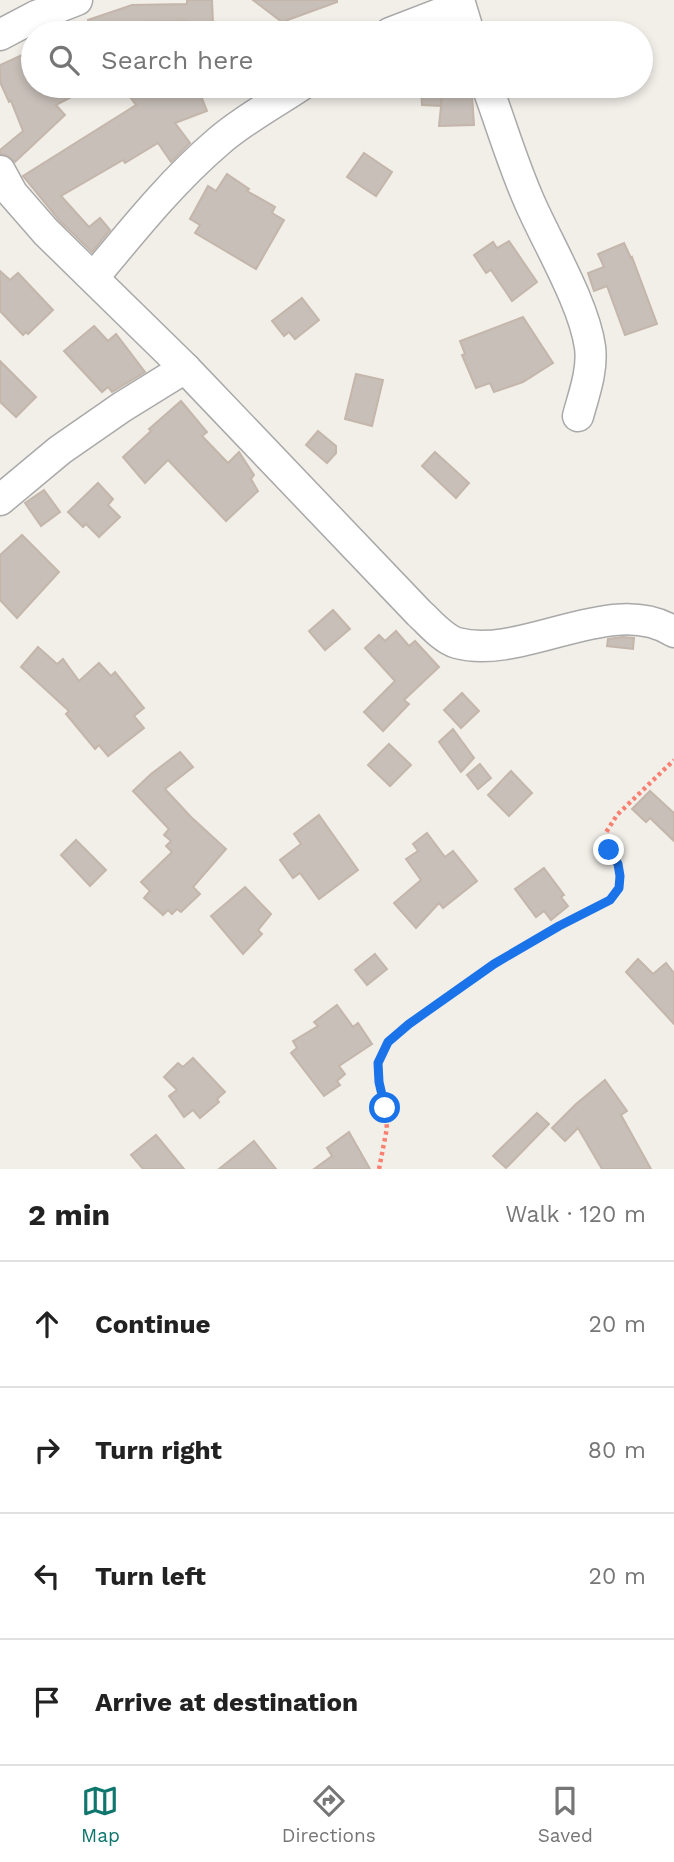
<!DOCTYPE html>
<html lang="en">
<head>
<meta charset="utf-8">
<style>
	body { margin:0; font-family:"Work Sans",sans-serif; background:#f6f6f6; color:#222 }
	.stop { position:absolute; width:21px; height:21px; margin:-16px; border:5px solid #1a73e8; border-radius:50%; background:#fff }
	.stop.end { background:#1a73e8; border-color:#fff; box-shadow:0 2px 7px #0008 }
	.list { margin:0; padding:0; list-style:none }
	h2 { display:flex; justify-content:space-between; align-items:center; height:91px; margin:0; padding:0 28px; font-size:30px }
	h2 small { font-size:23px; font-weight:400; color:#767676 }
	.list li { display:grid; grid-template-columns:46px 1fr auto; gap:21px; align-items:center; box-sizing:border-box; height:126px; padding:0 28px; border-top:2px solid #e0e0e0 }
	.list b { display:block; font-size:26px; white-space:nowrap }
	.list em { font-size:23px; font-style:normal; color:#767676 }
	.icon { flex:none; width:38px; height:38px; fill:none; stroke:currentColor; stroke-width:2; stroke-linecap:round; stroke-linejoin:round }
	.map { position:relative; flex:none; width:674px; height:1169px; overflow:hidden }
	.search { position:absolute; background:#fff; box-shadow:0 4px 10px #0003; left:21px; right:21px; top:21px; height:77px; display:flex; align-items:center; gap:18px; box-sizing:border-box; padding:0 24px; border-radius:38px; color:#767676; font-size:26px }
	.sheet { height:595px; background:#fff }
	nav { display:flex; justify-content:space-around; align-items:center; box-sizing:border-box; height:98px; border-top:2px solid #e0e0e0; background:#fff; font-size:19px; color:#767676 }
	nav a { display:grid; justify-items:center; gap:4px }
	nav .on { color:#0f766e }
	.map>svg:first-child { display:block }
	.building { fill:#c7bfb8; stroke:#c4b6ab; stroke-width:2 }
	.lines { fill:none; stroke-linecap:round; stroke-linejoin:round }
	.minor-casing { stroke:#a9a9a9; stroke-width:33 }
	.path { stroke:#fa8072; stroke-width:4.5; stroke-dasharray:3.5 3.5; stroke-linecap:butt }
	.minor { stroke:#fff; stroke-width:30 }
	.route { stroke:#1a73e8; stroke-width:9 }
</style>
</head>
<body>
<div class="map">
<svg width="674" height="1169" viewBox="0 0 674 1169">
	<rect width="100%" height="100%" fill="#f2efe9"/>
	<g class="building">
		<path d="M187,0h25l1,23h-5l1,10h-18l-3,-12 -50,1 4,11h-37l-3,-9h-13l-1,-4 44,-15 55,-1z"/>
		<path d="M253,0h84v2l-55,20z"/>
		<path d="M33,50v36h59l-36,19 9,10 -50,47 -7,-6 -8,-2v-4l23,-19 -12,-30 -2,1 -9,-20v-17z"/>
		<path d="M122,86h29l6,10 16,-10h24l10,25 -32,12 15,20 -19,19 -13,-19 -33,20 -2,-3 -62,36 28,31 11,-9 10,12 -18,22 -33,-32 -36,-44 113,-71z"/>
		<path d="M421,86h20v20l-19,-1z"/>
		<path d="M472,95l2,30 -35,1 3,-29z"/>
		<path d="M364,153l28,19 -16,24 -29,-19z"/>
		<path d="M227,174l22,15 -2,2 28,16 -3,6 12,7 -28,49 -61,-36 5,-8 -10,-6 18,-33 8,5z"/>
		<path d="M509,241l28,41 -25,19 -21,-31 -5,3 -12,-18 19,-13 4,6z"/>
		<path d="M624,243l7,15 1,-1 25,67 -32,11 -18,-49 -13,5 -6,-18 16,-6 -6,-13z"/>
		<path d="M0,271l10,9 8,-7 35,37 -25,24 -2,-2 -3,3 -23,-24z"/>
		<path d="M302,298l17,22 -24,19 -6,-7 -5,4 -12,-15z"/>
		<path d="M523,317l30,46 -30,19 -29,10 -4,-9 -14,5 -14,-33 3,-1 -5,-13z"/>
		<path d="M94,326l14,15 8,-7 29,38 -33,20 -4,-5 -6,5 -38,-41z"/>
		<path d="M0,361l36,36 -20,20 -16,-15z"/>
		<path d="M356,374l27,6 -11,46 -27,-7z"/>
		<path d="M181,401l26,31 -5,4 26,27 11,-11 15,23 -3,4 7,12 -32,30 -58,-61 -23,23 -22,-26 28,-26 -2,-2z"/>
		<path d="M318,431l18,15v7l-9,10 -21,-18z"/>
		<path d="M435,452l34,31 -13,15 -34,-32z"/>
		<path d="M98,483l15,16 -5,6 12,12 -21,20 -13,-13 -3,3 -15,-15z"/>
		<path d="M44,490l16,22 -19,14 -16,-23z"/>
		<path d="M22,535l37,37 -42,46 -17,-18v-45z"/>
		<path d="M333,610l17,19 -25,21 -16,-19z"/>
		<path d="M396,631l13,15 6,-5 24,26 -35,33 5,4 -26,27 -19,-19 31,-31 -30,-33 14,-13 6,6z"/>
		<path d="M623,637l11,1 -1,11 -26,-3 1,-7z"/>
		<path d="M38,647l19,17 6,-5 16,22 20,-18 12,13 4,-4 29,36 -10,8 10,12 -36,28 -9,-11 -4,4 -29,-35 3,-3 -48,-44z"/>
		<path d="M462,693l17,18 -18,17 -17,-18z"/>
		<path d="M453,729l21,29 -13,14 -22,-30z"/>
		<path d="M389,744l22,21 -21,21 -22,-21z"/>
		<path d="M180,752l13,15 -28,22 26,28 35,32 -33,38 7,7 -19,18 -4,-3 -5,5 -4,-4 -5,5 -19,-17 6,-7 -9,-9 31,-30 -6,-6 5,-5 -7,-6 5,-6 -36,-38 18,-17z"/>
		<path d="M480,764l11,14 -13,11 -11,-14z"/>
		<path d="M511,771l21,22 -23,23 -21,-21z"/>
		<path d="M650,791l24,22v28l-24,-23 -4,4 -14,-13z"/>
		<path d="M319,815l39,55 -39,29 -19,-26 -7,5 -13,-18 21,-16 -7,-10z"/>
		<path d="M427,833l18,24 8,-6 24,30 -34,27 -4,-5 -23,25 -22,-25 27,-23 -15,-21 12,-8 -5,-7z"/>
		<path d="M76,840l30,30 -16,16 -29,-31z"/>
		<path d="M544,868l20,27 -3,2 7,9 -17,14 -7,-9 -8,6 -21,-28z"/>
		<path d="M245,887l26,27 -13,16 4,4 -19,20 -32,-38z"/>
		<path d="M375,954l12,15 -20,16 -12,-15z"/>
		<path d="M638,959l15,15 13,-11 8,10v51l-48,-52z"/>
		<path d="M337,1005l16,22 5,-4 14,21 -33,22 6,8 -8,7 3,4 -16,11 -33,-43 6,-5 -4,-7 25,-15 -4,-4z"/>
		<path d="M193,1058l32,34 -8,7 2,3 -19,16 -7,-8 -9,7 -15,-21 8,-6 -13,-13 14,-14 5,4z"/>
		<path d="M605,1080l22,31 -6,4 30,54h-49l-24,-41 -13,13 -13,-13 24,-24z"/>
		<path d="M537,1113l12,11 -43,44 -13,-12z"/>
		<path d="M349,1132l21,37h-56l18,-13 -5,-8z"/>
		<path d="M156,1135l28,34h-41l-12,-14z"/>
		<path d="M254,1141l22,28h-57z"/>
	</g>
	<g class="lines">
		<g class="minor-casing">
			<g id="minor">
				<path d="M459,0l10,33"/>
				<path d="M390,33l70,-27"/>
				<path d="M0,35l36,-19 41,-16"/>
				<path d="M487,86c14,38 26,79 43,117 18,41 54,101 60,144 3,23 -6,47 -12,69"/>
				<path d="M0,171l12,22 34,39 139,136 234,245c10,9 24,26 38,30 66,18 155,-51 217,-11"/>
				<path d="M94,277c39,-47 78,-96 125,-136 24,-21 54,-37 81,-55"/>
				<path d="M0,500l60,-50 62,-43 63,-39"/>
			</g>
		</g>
		<path class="path" d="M379,1169l8,-41 -9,-65 11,-21 20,-18 85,-60 65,-38 51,-26 9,-12 1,-13 -15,-41 12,-19 57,-55"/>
		<use href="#minor" class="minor"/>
	</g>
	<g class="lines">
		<path class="route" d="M385,1108l-6,-26 -1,-19 10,-21 21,-18 85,-60 65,-38 51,-26 9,-12 1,-12 -2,-12 -9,-14"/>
	</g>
</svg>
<div class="stop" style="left:385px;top:1108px"></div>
<div class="stop end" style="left:609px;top:850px"></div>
<div class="search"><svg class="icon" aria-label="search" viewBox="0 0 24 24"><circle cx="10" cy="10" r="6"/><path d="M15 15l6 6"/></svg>Search here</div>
</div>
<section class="sheet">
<h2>2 min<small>Walk · 120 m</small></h2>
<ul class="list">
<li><svg class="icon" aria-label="ahead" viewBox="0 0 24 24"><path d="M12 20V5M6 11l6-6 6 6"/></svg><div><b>Continue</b></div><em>20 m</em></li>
<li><svg class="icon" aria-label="right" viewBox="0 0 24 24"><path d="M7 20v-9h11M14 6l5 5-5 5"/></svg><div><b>Turn right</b></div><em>80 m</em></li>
<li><svg class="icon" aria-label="left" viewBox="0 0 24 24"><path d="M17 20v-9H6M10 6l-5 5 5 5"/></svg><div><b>Turn left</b></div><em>20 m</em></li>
<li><svg class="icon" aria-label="arrive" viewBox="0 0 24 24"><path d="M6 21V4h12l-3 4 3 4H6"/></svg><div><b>Arrive at destination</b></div></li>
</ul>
</section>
<nav>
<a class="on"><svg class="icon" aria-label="map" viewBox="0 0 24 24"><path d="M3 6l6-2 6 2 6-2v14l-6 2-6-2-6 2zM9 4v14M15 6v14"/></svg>Map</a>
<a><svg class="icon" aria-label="directions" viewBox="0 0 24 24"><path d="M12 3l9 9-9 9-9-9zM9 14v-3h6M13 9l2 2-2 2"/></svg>Directions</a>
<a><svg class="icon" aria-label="saved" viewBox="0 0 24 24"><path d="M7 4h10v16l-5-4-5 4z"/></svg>Saved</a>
</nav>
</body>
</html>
